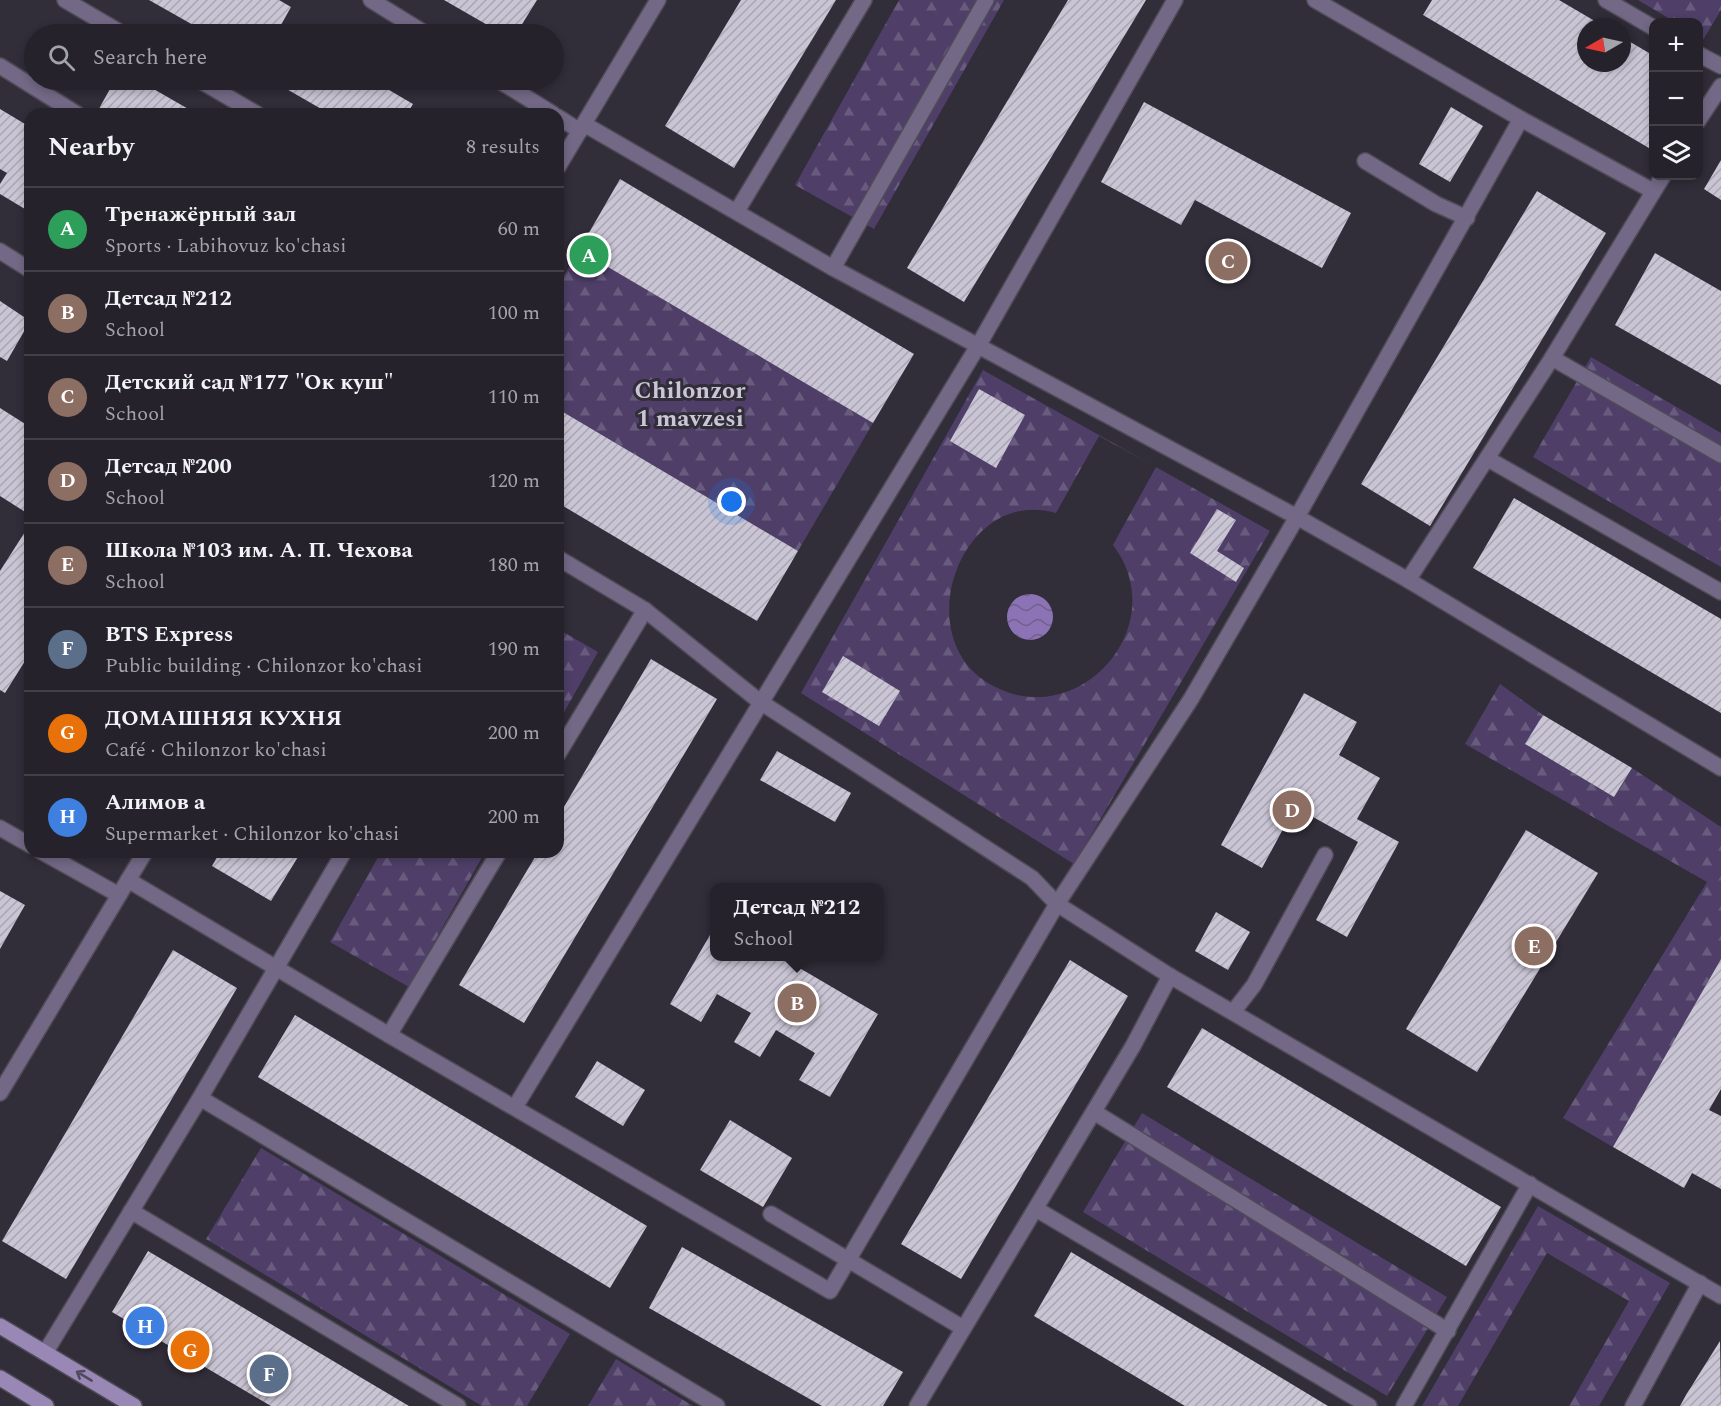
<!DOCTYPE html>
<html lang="en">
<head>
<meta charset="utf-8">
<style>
	body { margin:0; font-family:Spectral,serif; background:#312f37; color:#f1f3f6 }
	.controls { position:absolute; right:18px; top:18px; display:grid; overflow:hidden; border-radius:12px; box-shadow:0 3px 9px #0003 }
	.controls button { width:54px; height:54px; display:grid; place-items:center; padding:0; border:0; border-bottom:2px solid #423f47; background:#25222b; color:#f1f3f6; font:30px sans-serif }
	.compass { position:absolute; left:1577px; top:18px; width:54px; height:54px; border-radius:50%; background:#25222b; box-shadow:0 3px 9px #0003; rotate:261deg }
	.you { position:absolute; left:732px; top:502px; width:21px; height:21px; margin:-15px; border:4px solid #fff; border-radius:50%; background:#1a73e8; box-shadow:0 0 0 9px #1a73e833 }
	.badge { display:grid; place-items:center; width:39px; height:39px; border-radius:50%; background:#8bbbb9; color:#fff; font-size:20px; font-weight:700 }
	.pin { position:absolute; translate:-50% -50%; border:3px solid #fff; box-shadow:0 2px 6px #0006 }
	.popup { position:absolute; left:710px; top:883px; width:174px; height:78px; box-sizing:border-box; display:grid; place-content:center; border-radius:12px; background:#25222b; filter:drop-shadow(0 2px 4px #0005); font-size:20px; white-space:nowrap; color:#a3a4a9 }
	.popup b { font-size:22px; color:#f1f3f6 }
	.popup::after { content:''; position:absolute; left:50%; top:100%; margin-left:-12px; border:12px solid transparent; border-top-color:#25222b }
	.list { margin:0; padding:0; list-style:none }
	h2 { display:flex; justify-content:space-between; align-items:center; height:78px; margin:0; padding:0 24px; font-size:26px }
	h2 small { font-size:20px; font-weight:400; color:#a3a4a9 }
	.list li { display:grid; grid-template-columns:39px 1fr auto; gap:18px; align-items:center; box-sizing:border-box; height:84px; padding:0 24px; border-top:2px solid #423f47 }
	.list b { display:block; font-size:22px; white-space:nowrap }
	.list p { margin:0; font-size:20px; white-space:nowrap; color:#a3a4a9 }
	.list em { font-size:20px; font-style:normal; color:#a3a4a9 }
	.icon { flex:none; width:33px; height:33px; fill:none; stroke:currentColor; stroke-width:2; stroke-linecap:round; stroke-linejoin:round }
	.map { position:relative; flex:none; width:1721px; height:1406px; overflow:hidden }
	.search { position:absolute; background:#25222b; box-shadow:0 3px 9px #0003; left:24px; top:24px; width:540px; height:66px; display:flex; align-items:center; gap:15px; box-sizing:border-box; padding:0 21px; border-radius:33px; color:#a3a4a9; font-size:22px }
	.panel { position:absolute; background:#25222b; box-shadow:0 3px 9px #0003; left:24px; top:108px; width:540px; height:750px; border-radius:18px }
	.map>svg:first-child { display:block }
	.forest { fill:url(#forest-firs); fill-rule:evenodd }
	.water { fill:url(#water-waves) }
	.building { fill:url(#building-hatch) }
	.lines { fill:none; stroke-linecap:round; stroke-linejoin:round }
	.service-casing { stroke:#4e4b56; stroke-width:18 }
	.minor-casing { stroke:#4e4b56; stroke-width:18 }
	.secondary-casing { stroke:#4e4b56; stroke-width:18 }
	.service { stroke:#736986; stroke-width:15 }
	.minor { stroke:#736986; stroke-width:15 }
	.secondary { stroke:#9988b6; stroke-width:15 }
	.oneway { stroke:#50485e }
	.labels { text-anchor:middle; stroke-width:6; stroke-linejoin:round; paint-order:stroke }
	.neighbourhood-label { font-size:24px; font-weight:bold; fill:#cbc6d5; stroke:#312d39 }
</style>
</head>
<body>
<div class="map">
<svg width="1721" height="1406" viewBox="0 0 1721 1406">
	<defs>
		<pattern id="forest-firs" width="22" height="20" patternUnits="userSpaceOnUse" patternTransform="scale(1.5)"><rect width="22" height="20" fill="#4f3f68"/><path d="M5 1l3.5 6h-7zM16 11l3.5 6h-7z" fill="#685b7e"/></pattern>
		<pattern id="water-waves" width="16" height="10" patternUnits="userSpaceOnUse" patternTransform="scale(1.5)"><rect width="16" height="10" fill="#8c73b6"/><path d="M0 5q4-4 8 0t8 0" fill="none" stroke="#70618a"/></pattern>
		<pattern id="building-hatch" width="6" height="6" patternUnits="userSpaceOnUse" patternTransform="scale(1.5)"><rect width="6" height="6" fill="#cac5d5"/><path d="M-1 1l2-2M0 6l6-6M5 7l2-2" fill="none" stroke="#a9a5b2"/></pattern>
	</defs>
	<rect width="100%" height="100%" fill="#312d39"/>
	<g class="forest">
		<path d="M899,0h105l-130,229 -79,-44z"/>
		<path d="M1638,0h83v10l-18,30 -4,-3 -1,-15h-23z"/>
		<path d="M579,250l294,173 -75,128 -240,-142v-123z"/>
		<path d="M1591,357l130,76v134l-188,-110z"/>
		<path d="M983,370l287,161 -196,333 -273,-171zM1099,436l57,31 -43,78c63,83 -40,194 -128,136 -76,-51 -21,-195 71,-168z"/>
		<path d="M558,629l40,23 -40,71z"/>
		<path d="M1500,684l43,31 -17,30 88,52 18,-29 89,59v132l-108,188 -50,-29 144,-236 -242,-138z"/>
		<path d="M381,852h104l-76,135 -79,-45z"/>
		<path d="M1142,1113l305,184 -60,99 -304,-184z"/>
		<path d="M261,1148l309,186 -43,72h-45l-276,-167z"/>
		<path d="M1538,1206l132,77 -71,123h-30l60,-105 -82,-48 -89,153h-36z"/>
		<path d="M616,1359l77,47h-105z"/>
	</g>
	<circle class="water" cx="1030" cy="617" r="23"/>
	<g class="building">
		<path d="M149,0h130l12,7 -10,18 15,9h-87z"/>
		<path d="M444,0h93l-21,34h-13z"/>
		<path d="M741,0h95l-102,168 -69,-42z"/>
		<path d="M1068,0h78l-182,302 -57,-34z"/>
		<path d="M1432,0h127l46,27h-19v36h36v-26l32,19v95l-231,-136z"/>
		<path d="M115,80h23l59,34h-101z"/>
		<path d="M271,80h101l41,24 -6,10h-77z"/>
		<path d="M1144,102l207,111 -29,55 -127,-68 -14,25 -80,-43z"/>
		<path d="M1451,107l32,19 -33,56 -31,-18z"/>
		<path d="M0,109l30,18v85l-30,-18v-10l7,-11 -7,-4z"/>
		<path d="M1721,160v40l-17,-11z"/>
		<path d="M620,179l294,175 -41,69 -294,-173z"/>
		<path d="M1537,191l69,42 -176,293 -69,-42z"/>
		<path d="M1655,253l66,38v94l-106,-60z"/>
		<path d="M0,301l30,20 -23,40 -7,-4z"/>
		<path d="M979,389l46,26 -29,53 -46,-27z"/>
		<path d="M0,408l30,19v88l-30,-19z"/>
		<path d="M558,409l240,142 -41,70 -199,-118z"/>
		<path d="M1514,498l207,121v94l-248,-145z"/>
		<path d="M1217,509l19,11 -19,31 27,17 -8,14 -46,-29z"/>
		<path d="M30,524v129l-25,40 -5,-3v-119z"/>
		<path d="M843,656l57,35 -21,35 -57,-34z"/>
		<path d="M651,659l66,40 -193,324 -65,-38 79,-133h20v-35z"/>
		<path d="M1304,693l53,29 -18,33 41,23 -23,41 42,23 -52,95 -31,-17 42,-78 -63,-35 -33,61 -41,-23z"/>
		<path d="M1543,715l89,53 -18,29 -89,-53z"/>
		<path d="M777,751l74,42 -16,29 -75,-42z"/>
		<path d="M1526,830l72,43 -121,199 -71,-43z"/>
		<path d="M220,852h81l-30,49 -59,-35z"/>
		<path d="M0,891l25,14 -25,44z"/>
		<path d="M1216,912l34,20 -22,38 -33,-19z"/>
		<path d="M714,928v28h65l99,58 -48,83 -31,-17 16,-27 -39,-23 -16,27 -26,-15 17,-29 -34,-19 -16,28 -31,-18z"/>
		<path d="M173,950l64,38 -171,291 -64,-38z"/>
		<path d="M1721,959v130l-12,21 12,6v73l-29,-16 -8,15 -71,-41z"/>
		<path d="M1070,960l58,36 -167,283 -60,-35z"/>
		<path d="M295,1015l352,211 -37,62 -352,-211z"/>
		<path d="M1202,1028l299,179 -35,59 -299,-179z"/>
		<path d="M597,1061l48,29 -22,36 -48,-29z"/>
		<path d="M730,1120l62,38 -29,49 -63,-37z"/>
		<path d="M682,1247l221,125 -20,34h-61l-173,-98z"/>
		<path d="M148,1251l111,66 150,89h-138l-159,-94z"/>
		<path d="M1071,1252l179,107 78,47h-143l-151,-90z"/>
		<path d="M1720,1341l1,65h-41l6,-11z"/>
	</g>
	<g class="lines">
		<g class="service-casing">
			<g id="service">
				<path d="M65,0l58,34"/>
				<path d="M371,0l55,34"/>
				<path d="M1315,0l206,119 132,72"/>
				<path d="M1606,0l48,28"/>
				<path d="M1698,54l23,12"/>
				<path d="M0,66l77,48"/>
				<path d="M199,80l58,34"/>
				<path d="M498,80l55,34"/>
				<path d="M558,117l22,14"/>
				<path d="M1698,121l23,-35"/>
				<path d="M584,124l249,144 464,249 224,-398"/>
				<path d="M1365,161l71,43 31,14"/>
				<path d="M737,211l127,-211"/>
				<path d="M0,251l30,19"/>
				<path d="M833,268l153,-268"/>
				<path d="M1552,358l169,97"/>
				<path d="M1488,459l233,133"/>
				<path d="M558,558l87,52 114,91 273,177 25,26 134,-205 106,-182 111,63 313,188"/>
				<path d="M1408,580l144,-222 111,-182"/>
				<path d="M558,754l87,-144"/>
				<path d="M0,828l30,17"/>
				<path d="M42,852l77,43"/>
				<path d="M128,880l261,155 441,256 227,-387 113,72 551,320"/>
				<path d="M1233,1012l21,-27 71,-130"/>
				<path d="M389,1035l110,-183"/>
				<path d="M200,1098l517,308"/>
				<path d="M515,1107l463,-761 197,-346"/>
				<path d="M1094,1112l354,219"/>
				<path d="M1036,1209l333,197"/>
				<path d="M131,1211l327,195"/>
				<path d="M771,1214l192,114"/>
				<path d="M45,1353l155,-255 144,-246"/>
				<path d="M917,1406l216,-360 37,-70"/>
				<path d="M1404,1406l126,-222"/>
				<path d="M1633,1406l67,-123"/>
			</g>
		</g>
		<g class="minor-casing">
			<g id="minor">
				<path d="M558,167l100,-167"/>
				<path d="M0,1093l145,-241"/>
			</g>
		</g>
		<g class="secondary-casing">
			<g id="secondary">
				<path d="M0,1326l134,80"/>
				<path d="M0,1378l46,28"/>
			</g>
		</g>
		<use href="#service" class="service"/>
		<use href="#minor" class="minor"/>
		<use href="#secondary" class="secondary"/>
	</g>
	<defs><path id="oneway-shaft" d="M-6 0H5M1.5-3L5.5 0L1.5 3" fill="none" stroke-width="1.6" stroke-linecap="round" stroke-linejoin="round" transform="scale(1.5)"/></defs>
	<use class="oneway" href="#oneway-shaft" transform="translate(84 1376) rotate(-149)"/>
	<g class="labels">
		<g class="neighbourhood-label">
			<text x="690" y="398">Chilonzor<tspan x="690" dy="28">1 mavzesi</tspan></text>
		</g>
	</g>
</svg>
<div class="controls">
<button>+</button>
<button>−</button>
<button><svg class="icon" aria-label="layers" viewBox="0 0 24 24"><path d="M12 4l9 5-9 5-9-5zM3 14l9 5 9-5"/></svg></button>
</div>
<svg class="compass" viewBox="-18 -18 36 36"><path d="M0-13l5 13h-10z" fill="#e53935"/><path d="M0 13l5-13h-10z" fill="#a3a4a9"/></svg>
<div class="you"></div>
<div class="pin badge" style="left:589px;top:255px;background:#2e9e5b">A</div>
<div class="pin badge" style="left:797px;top:1003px;background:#8d6e63">B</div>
<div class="popup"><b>Детсад №212</b>School</div>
<div class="pin badge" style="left:1228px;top:261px;background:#8d6e63">C</div>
<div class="pin badge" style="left:1292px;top:810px;background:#8d6e63">D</div>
<div class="pin badge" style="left:1534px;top:946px;background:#8d6e63">E</div>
<div class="pin badge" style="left:269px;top:1374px;background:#5c6f8a">F</div>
<div class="pin badge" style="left:190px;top:1350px;background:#e8710a">G</div>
<div class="pin badge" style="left:145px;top:1326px;background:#3f7fe0">H</div>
<div class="search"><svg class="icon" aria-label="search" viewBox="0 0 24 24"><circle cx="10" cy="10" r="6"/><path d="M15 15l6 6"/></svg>Search here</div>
<section class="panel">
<h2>Nearby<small>8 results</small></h2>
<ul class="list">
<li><span class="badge" style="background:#2e9e5b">A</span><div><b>Тренажёрный зал</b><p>Sports · Labihovuz ko'chasi</p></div><em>60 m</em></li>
<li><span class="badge" style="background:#8d6e63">B</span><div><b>Детсад №212</b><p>School</p></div><em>100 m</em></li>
<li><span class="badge" style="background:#8d6e63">C</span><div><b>Детский сад №177 &quot;Ок куш&quot;</b><p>School</p></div><em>110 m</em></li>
<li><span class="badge" style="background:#8d6e63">D</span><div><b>Детсад №200</b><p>School</p></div><em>120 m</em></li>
<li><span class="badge" style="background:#8d6e63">E</span><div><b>Школа №103 им. А. П. Чехова</b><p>School</p></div><em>180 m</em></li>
<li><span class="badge" style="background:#5c6f8a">F</span><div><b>BTS Express</b><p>Public building · Chilonzor ko'chasi</p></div><em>190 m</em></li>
<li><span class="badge" style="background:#e8710a">G</span><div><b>ДОМАШНЯЯ КУХНЯ</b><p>Café · Chilonzor ko'chasi</p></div><em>200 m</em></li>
<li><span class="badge" style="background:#3f7fe0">H</span><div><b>Алимов а</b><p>Supermarket · Chilonzor ko'chasi</p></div><em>200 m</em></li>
</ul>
</section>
</div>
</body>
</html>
